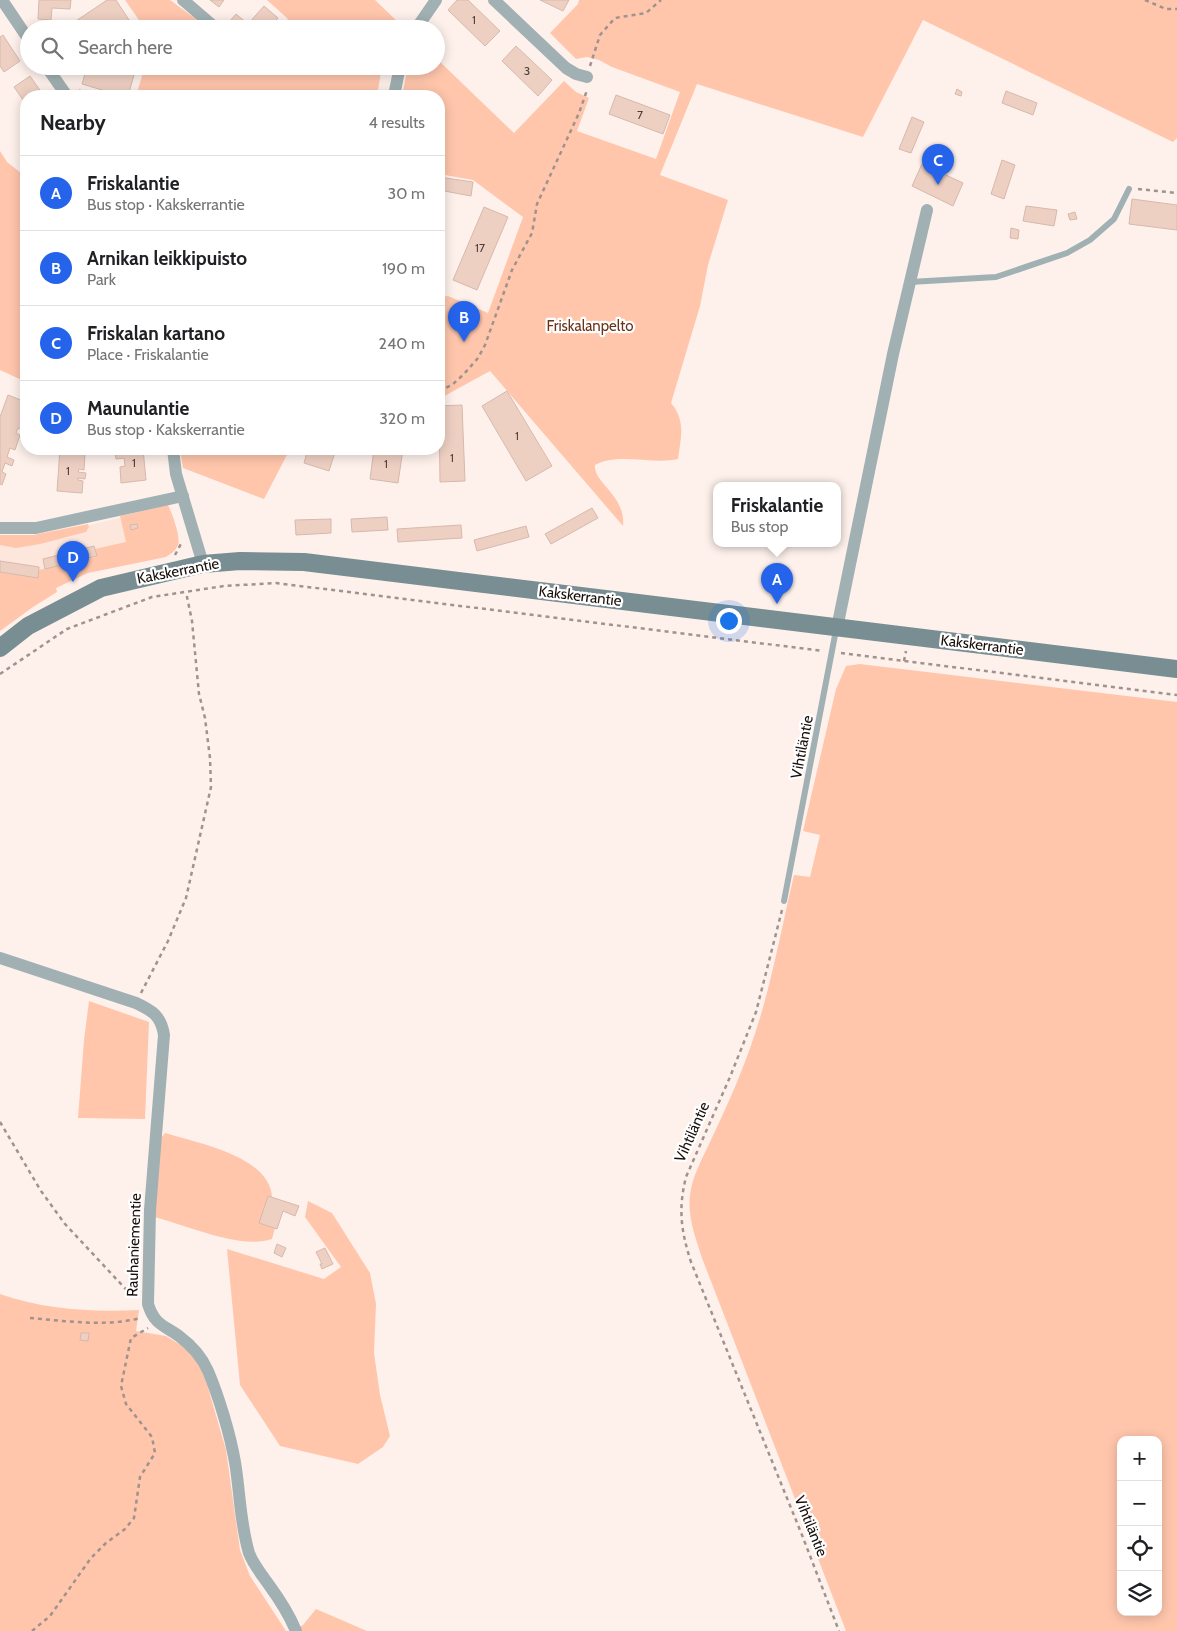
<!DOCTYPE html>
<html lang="en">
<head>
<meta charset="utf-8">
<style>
	body { margin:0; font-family:Cabin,sans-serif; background:#f6f6f6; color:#202124 }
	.controls { position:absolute; right:15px; bottom:15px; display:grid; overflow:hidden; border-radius:10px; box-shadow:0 2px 12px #0003 }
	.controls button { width:45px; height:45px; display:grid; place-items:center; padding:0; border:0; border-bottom:1px solid #e0e0e0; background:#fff; color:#202124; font:25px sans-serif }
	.you { position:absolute; left:728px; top:620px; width:18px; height:18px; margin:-12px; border:4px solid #fff; border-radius:50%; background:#1a73e8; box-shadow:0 0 0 8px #1a73e833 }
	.badge { display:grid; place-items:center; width:32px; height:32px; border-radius:50%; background:#2563eb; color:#fff; font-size:16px; font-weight:700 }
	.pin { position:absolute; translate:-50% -41px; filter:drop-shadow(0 1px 2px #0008) }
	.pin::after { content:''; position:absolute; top:26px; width:18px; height:15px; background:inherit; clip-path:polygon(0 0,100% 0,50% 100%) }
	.popup { position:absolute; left:713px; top:482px; width:128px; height:65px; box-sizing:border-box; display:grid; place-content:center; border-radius:10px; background:#fff; filter:drop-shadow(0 1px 4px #0005); font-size:16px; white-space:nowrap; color:#757577 }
	.popup b { font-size:19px; color:#202124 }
	.popup::after { content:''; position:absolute; left:50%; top:100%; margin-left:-10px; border:10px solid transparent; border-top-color:#fff }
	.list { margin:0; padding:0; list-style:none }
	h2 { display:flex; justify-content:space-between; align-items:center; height:65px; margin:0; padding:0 20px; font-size:21px }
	h2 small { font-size:16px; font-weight:400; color:#757577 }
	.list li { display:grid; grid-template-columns:32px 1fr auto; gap:15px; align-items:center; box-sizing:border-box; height:75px; padding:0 20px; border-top:1px solid #e0e0e0 }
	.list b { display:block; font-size:19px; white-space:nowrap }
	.list p { margin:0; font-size:16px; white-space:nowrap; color:#757577 }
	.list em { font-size:16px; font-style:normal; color:#757577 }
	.icon { flex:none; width:28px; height:28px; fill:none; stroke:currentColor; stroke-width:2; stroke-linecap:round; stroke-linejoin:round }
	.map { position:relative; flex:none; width:1177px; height:1631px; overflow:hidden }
	.search { position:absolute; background:#fff; box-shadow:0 2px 12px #0003; left:20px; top:20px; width:425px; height:55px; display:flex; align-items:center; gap:12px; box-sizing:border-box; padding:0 18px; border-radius:28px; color:#757577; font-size:19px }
	.panel { position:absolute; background:#fff; box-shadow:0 2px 12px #0003; left:20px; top:90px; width:425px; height:365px; border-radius:20px }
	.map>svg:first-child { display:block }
	.built { fill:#fde6dc }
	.green { fill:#ffc6ac; fill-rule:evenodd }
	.building { fill:#eed0c3; stroke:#d6b9ac }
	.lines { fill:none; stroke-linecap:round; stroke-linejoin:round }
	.path { stroke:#9e938e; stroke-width:2.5; stroke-dasharray:4 4; stroke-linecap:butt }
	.lane { stroke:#a1b0b2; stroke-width:6 }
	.street { stroke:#a1b0b2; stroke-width:12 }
	.secondary { stroke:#788e92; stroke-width:18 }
	.labels { text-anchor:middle; stroke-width:4.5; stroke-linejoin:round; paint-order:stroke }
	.number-label { font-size:12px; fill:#4e3e38 }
	.park-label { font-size:15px; fill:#6a3318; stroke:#fff }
	.street-label { font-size:15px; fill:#180e0a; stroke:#fff }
</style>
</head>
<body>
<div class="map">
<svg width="1177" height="1631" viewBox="0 0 1177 1631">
	<rect width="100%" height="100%" fill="#fef1ec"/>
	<path class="built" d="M155,509l15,5 -96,62 -74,32v-72l20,1 34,-3z"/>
	<g class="green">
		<path d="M125,0h45l26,19 2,3 1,6 -56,1v-3z"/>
		<path d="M267,0h108l25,24 -3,5h-117l8,-10z"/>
		<path d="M579,0h598v138l-4,4 -250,-122 -60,117 -166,-53 -37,91 68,25 -20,65 -8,41 -29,97c15,18 10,34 7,56 -26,6 -60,-7 -83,6 -2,18 31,30 28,61l-133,-155 -51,28v-102l9,-1 40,17 35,-96 -50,-37 -34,-6v-78h-37l6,-30h28v-8l78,75 50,-52 12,11 13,6 -12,33 79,28 24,-67 -68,-25 -13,-7 -12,-3 -11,2 -26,-26 28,-29z"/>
		<path d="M145,66h237l-5,30h-49l-35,-5 -4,5h-153z"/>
		<path d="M0,151l7,11 19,15v205l-26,-12z"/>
		<path d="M180,449h110l-26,50 -81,-31z"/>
		<path d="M168,505c4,8 13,32 10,40 -2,6 -8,9 -12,12l-78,16 -32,15 1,4 -24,15 -33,24v-59l38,5 1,-7 58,-13 -2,-8 31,-7 -6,-26z"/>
		<path d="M88,524l1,3 -3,5 -46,12 -24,4 -16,-3v-10h33z"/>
		<path d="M860,664l317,38v929h-331l-144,-373c-6,-19 -15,-42 -12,-63 2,-18 12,-36 20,-53 14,-30 28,-60 39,-91 21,-57 31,-117 45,-176l16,2 10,-42 -17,-4 33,-142 10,-23zM1121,1440h37v172h-37z"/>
		<path d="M89,1001l60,21 -4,97 -67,-1 6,-78z"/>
		<path d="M165,1133c32,10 105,23 107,64l-4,-1 -8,27 15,5 -3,11c-32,11 -85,-14 -118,-22l7,-79z"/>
		<path d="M308,1201l24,12 38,60 6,31 -2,49 6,42 10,41 -7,11 -25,17 -78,-18 -40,-61 -13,-136 97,30 17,-12 -36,-50z"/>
		<path d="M0,1294c47,16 90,18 139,16l-3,21 30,5 18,11 13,14 10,23 19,66 14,100 10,26 36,55h-286z"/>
		<path d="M316,1609l51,22h-76l12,-6z"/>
	</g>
	<g class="building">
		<path d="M39,0h32l-1,9 -18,-1 -1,12 -13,-1z"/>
		<path d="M107,0h9l13,20 -12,9h-39l-5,-6z"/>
		<path d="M210,0h14l-5,7z"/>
		<path d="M457,0h11l32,31 -15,15 -37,-36z"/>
		<path d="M540,0h29l-6,11z"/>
		<path d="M264,6l14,12 -9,11h-32l-8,-7 7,-8 12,10z"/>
		<path d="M3,35l17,26 -16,11 -4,-6v-29z"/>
		<path d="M516,46l36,34 -14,16 -36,-35z"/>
		<path d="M100,66l36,2 -8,28h-6l-40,-12 4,-14 12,4z"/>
		<path d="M30,76l14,20h-18v8l-12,-17z"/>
		<path d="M957,89l5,3 -1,4 -6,-2z"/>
		<path d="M1006,91l31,12 -4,12 -31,-12z"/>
		<path d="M616,95l54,20 -7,19 -54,-20z"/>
		<path d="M912,117l12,5 -13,31 -12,-4z"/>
		<path d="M1002,160l13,5 -11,34 -13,-5z"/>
		<path d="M922,164l41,19 -10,23 -41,-20z"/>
		<path d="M439,177l34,5 -2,14 -32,-6z"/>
		<path d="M1132,199l45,6v25l-48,-6z"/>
		<path d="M1026,206l31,4 -3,16 -31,-5z"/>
		<path d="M484,207l24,10 -31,73 -24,-10z"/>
		<path d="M1075,212l2,7 -7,1 -2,-6z"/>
		<path d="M1011,228l8,2 -1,9 -8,-1z"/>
		<path d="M507,391l45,75 -26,15 -44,-75z"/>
		<path d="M8,395l18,7v16l-4,-1 -2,5 6,2v2l-1,4 -7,-2 -2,5 4,2 -5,15 -5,-2 -3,9 7,3 -2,6 -7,-3 -3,9 4,2 -4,11 -2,-1v-67z"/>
		<path d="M462,405l3,76 -25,1 -1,-76z"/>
		<path d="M60,449h20v4h5l-1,17 -5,-1 -1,3 8,1 -1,6 -7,-1v2l5,1 -1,12 -25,-2z"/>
		<path d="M123,449h20l3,31 -25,3 -1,-16 5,-1 -1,-8 -8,1 -1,-6 8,-1z"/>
		<path d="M308,449h28l-7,22 -25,-8z"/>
		<path d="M374,449h29l-5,34 -28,-4z"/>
		<path d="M592,508l6,10 -47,26 -6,-10z"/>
		<path d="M387,517l1,13 -36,2 -1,-13z"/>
		<path d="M331,519v14l-35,2 -1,-15z"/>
		<path d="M137,524l1,4 -7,2 -1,-5z"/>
		<path d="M461,525l1,13 -64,4 -1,-13z"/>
		<path d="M526,526l3,11 -52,14 -3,-11z"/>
		<path d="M94,546l3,10 -52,13 -2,-10z"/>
		<path d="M0,561l39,6 -1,11 -38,-6z"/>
		<path d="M268,1196l31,10 -4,10 -12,-5 -6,18 -18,-6z"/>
		<path d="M277,1244l9,4 -4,9 -8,-4z"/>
		<path d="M325,1248l8,16 -11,5 -2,-5h2l-6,-12z"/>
		<path d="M81,1333h8l-1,8 -8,-1z"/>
	</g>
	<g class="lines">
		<g class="path">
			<path d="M1145,0l21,9h11"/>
			<path d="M590,66l10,-31 15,-17 31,-5 15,-13"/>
			<path d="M79,90l5,6"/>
			<path d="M1138,189l39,4"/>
			<path d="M439,391l13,-6 12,-11 14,-16 7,-13 27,-75 20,-37 5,-29 42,-91 7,-20v-4"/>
			<path d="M175,555l7,-13"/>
			<path d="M841,653l336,42"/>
			<path d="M904,661l2,-10"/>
			<path d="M0,674l67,-45 85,-32 72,-11 52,-3 547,68"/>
			<path d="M782,910l-26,102 -26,65 -44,100c-8,32 -5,54 5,85l111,273 37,96"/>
			<path d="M141,993l27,-52 18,-43 25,-111 -1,-29 -5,-40 -6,-24 -7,-73 -6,-29"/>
			<path d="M0,1122l41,69 24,33 70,75"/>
			<path d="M30,1318c37,3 75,9 111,0"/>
			<path d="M32,1631l18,-15 41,-58 15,-15 19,-14 9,-11 6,-41 15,-24 -3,-16 -26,-33 -5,-18 10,-48 17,-10"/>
		</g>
		<g class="lane">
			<path d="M910,282l86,-5 71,-24 23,-13 24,-21 15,-30"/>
			<path d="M784,901l52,-271"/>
		</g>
		<g class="street">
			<path d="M2,0l27,40"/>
			<path d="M183,0l28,24 3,5"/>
			<path d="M494,0l72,68 10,6 11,3"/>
			<path d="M416,29l20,-29"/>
			<path d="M46,66l21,30"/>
			<path d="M394,96l6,-30"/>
			<path d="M173,449l3,25 27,90"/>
			<path d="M0,528h36l147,-32"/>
			<path d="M837,628l56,-274 34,-144"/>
			<path d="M0,958l136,45c17,8 25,13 28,32l-14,175 -2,94c6,20 15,21 31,32 12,9 23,21 29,35 11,26 22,63 27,91 5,30 5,61 14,91 4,11 13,22 20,32 11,15 20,29 27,46"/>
		</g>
		<path class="secondary" d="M0,648l28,-22 73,-38 102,-24 37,-3 64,1 873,107"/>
	</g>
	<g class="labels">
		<g class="number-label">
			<text x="474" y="24">1</text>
			<text x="527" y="75">3</text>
			<text x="640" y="119">7</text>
			<text x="480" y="252">17</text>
			<text x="517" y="440">1</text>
			<text x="452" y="462">1</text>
			<text x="134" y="467">1</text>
			<text x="386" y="468">1</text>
			<text x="68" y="475">1</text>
		</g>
		<g class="park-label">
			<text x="590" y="331">Friskalanpelto</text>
		</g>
		<g class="street-label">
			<text transform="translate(178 571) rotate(-11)" y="5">Kakskerrantie</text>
			<text transform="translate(580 596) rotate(7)" y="5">Kakskerrantie</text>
			<text transform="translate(982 645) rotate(7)" y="5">Kakskerrantie</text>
			<text transform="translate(802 747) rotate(-79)" y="5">Vihtiläntie</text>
			<text transform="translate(692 1132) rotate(-66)" y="5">Vihtiläntie</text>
			<text transform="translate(134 1245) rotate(-88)" y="5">Rauhaniementie</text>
			<text transform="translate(811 1526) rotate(68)" y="5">Vihtiläntie</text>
		</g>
	</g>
</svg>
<div class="controls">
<button>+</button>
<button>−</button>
<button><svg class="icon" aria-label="locate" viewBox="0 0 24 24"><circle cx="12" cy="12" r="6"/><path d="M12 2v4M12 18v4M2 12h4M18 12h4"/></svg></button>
<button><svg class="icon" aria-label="layers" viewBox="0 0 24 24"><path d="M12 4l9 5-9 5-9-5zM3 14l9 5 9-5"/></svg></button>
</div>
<div class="you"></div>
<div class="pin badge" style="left:777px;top:604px">A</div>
<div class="popup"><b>Friskalantie</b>Bus stop</div>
<div class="pin badge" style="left:464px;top:342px">B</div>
<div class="pin badge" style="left:938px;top:185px">C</div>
<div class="pin badge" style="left:73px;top:582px">D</div>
<div class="search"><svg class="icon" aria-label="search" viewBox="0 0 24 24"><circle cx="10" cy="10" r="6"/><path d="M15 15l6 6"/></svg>Search here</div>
<section class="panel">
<h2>Nearby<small>4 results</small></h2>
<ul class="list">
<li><span class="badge">A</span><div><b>Friskalantie</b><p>Bus stop · Kakskerrantie</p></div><em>30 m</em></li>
<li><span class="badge">B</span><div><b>Arnikan leikkipuisto</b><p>Park</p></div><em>190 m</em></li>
<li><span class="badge">C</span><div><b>Friskalan kartano</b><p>Place · Friskalantie</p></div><em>240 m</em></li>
<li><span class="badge">D</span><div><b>Maunulantie</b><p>Bus stop · Kakskerrantie</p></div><em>320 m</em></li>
</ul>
</section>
</div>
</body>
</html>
